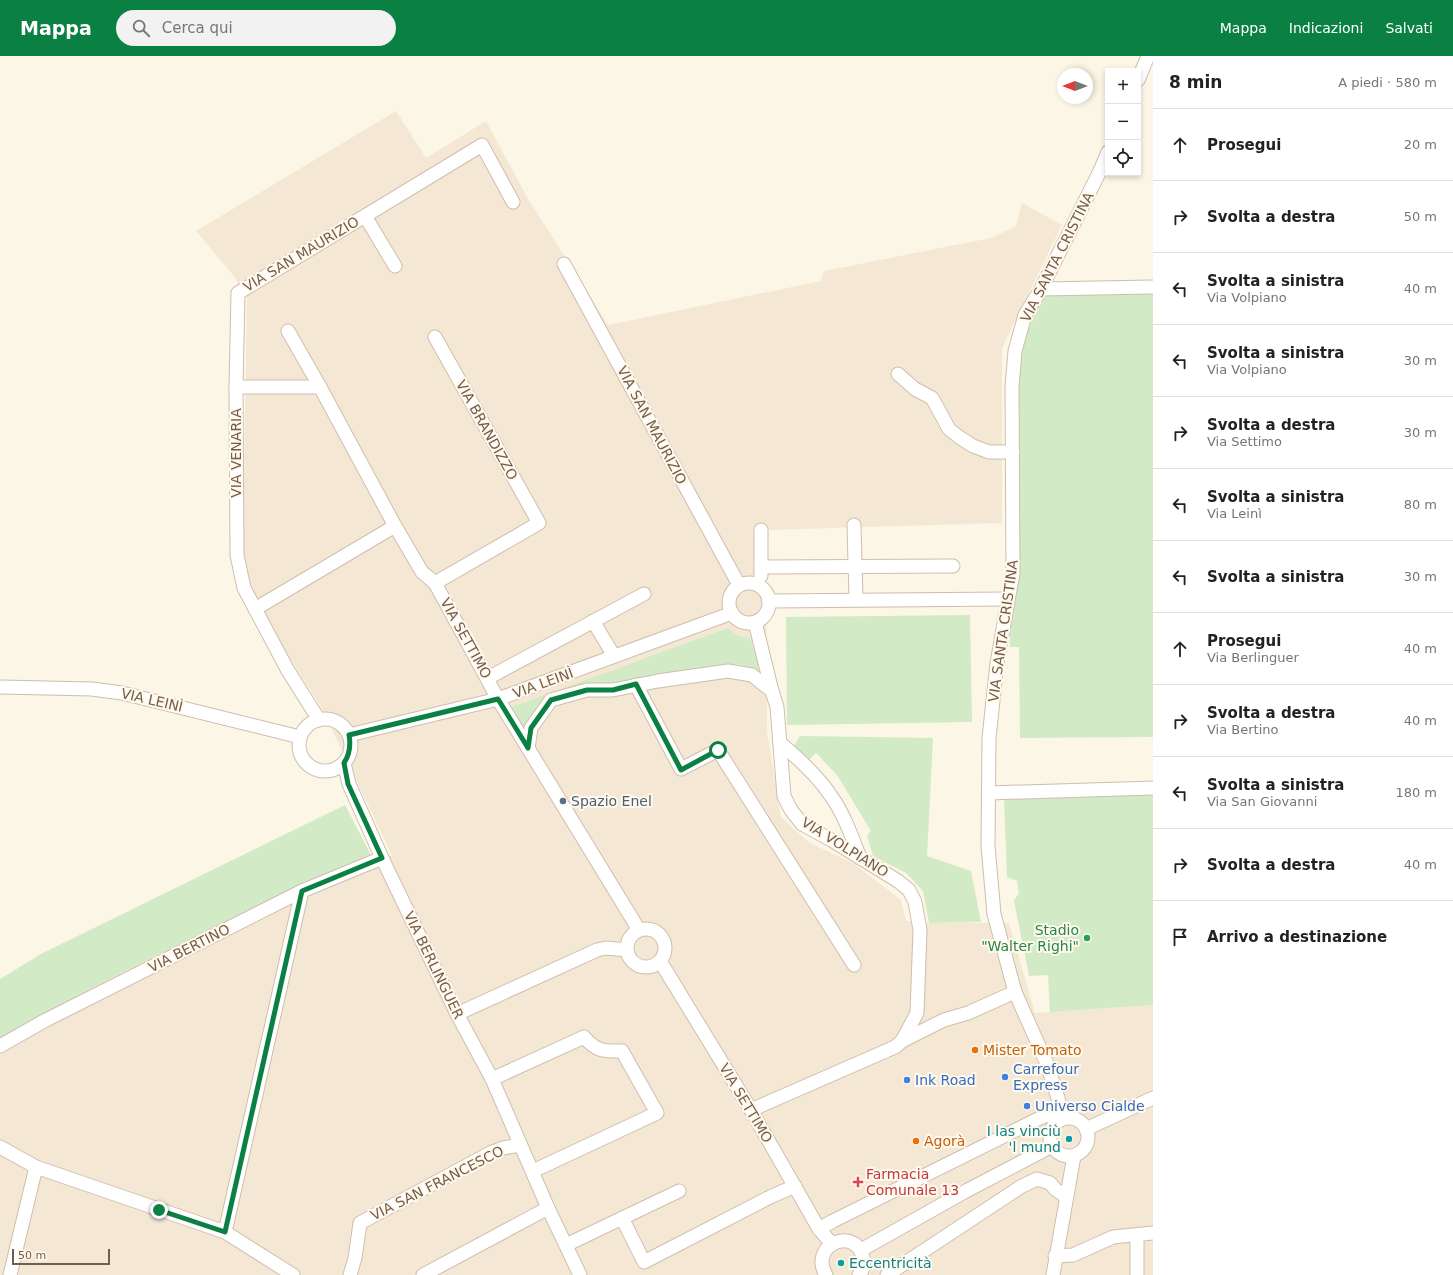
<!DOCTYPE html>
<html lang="it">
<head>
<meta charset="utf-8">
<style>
	body { margin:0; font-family:"DejaVu Sans",sans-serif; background:#f2f2f2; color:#222 }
	.controls { position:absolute; right:12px; top:12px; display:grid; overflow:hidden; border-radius:0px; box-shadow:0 2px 6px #0003 }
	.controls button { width:36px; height:36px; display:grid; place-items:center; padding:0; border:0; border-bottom:1px solid #e0e0e0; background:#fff; color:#222; font:20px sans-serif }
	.compass { position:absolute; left:1057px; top:12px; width:36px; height:36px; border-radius:50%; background:#fff; box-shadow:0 2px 6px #0003; rotate:270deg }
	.scale { position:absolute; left:12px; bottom:10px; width:98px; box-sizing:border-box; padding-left:4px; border:2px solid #765d4b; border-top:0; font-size:11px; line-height:14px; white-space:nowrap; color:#765d4b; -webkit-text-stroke:3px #fff9ee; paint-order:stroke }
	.stop { position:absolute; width:12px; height:12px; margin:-9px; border:3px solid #0b8043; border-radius:50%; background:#fff }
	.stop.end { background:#0b8043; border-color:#fff; box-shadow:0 1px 4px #0008 }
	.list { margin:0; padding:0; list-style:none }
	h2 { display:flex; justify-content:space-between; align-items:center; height:52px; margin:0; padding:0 16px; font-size:17px }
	h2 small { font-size:13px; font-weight:400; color:#767676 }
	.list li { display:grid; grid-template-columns:26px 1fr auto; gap:12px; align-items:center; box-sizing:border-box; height:72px; padding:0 16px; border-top:1px solid #e0e0e0 }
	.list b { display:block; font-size:15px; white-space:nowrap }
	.list p { margin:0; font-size:13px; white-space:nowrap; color:#767676 }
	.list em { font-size:13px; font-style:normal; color:#767676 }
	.icon { flex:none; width:22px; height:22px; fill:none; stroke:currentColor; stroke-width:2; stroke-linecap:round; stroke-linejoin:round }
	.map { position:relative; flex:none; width:1153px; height:1219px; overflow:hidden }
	header { display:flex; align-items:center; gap:24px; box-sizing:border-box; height:56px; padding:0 20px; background:#0b8043; color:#fff }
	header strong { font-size:19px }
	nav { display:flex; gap:22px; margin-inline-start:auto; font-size:14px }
	.search { width:280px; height:36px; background:#f2f2f2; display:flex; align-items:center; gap:10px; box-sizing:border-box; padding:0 14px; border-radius:22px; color:#767676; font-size:15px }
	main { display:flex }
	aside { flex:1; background:#fff }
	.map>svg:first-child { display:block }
	.residential { fill:#f4e8d5 }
	.green { fill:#d2eac5 }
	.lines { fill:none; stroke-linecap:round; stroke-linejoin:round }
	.minor-casing { stroke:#cebead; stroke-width:15 }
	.minor { stroke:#fff; stroke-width:13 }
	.route { stroke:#0b8043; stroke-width:5 }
	.service-dot { fill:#5c6f8a; stroke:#fff9ee; stroke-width:1.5 }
	.leisure-dot { fill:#2e9e5b; stroke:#fff9ee; stroke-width:1.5 }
	.food-dot { fill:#e8710a; stroke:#fff9ee; stroke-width:1.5 }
	.shop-dot { fill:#3f7fe0; stroke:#fff9ee; stroke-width:1.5 }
	.culture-dot { fill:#0f9aa8; stroke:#fff9ee; stroke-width:1.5 }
	.health-dot { fill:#e0444e; stroke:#fff9ee; stroke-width:1.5 }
	.labels { text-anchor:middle; stroke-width:4; stroke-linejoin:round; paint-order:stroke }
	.street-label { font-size:14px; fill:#765d4b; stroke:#fff9ee }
	.service-label { font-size:14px; fill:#4e5e75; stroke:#fff9ee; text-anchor:start }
	.leisure-label { font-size:14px; fill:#27864d; stroke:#fff9ee; text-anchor:end }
	.food-label { font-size:14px; fill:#c56008; stroke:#fff9ee; text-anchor:start }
	.shop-label { font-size:14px; fill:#366cbe; stroke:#fff9ee; text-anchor:start }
	.culture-label { font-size:14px; fill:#0d838f; stroke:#fff9ee; text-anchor:end }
	.health-label { font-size:14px; fill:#be3a42; stroke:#fff9ee; text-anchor:start }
</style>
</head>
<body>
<header>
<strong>Mappa</strong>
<div class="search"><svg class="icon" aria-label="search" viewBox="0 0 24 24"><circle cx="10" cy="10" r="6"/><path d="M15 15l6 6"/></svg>Cerca qui</div>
<nav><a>Mappa</a><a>Indicazioni</a><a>Salvati</a></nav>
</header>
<main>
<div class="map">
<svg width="1153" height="1219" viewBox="0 0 1153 1219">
	<rect width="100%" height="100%" fill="#fcf6e7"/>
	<path class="residential" d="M396,55l30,47 60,-37 41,76 81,128 213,-44 3,-10 167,-33 25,-12 6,-23 40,22 -60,123v175l-236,7 1,201 14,86 29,26 43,20 48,37 5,21 23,2h80l26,90 118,-8v270h-1153v-226l192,-99 200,-95 -72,-150 -33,-51 -23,-41 -16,-34 -5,-31 4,-251 -14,-22 -37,-44z"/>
	<g class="green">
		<path d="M1153,231v450l-133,1 -1,-91h-9l2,-260 3,-36 26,-62z"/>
		<path d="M970,559l2,107 -185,3 -1,-108z"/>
		<path d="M728,572l10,8 12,2 9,26 -2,8 -17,-8 -77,16 -112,20 -26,33 -13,-26z"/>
		<path d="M800,680l133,2 -6,118 44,15 10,51 -52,1 -6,-32 -17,-18 -33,-17 -6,-21 4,-4 -34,-56 -21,-22 -8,8 -15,-13z"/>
		<path d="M1153,738v211l-103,7 -2,-37 -19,1 -15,-75 5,-8 -2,-12 -10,-4 -3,-78z"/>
		<path d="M345,749l26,50c-126,57 -251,115 -371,183v-59l41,-25z"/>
	</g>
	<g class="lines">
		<g class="minor-casing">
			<g id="minor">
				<path d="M1138,24l10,-24"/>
				<path d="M365,160l30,50"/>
				<path d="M564,208l175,321"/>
				<path d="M1041,233l112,-2"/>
				<path d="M288,275l32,56"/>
				<path d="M435,281l104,186 -104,60"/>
				<path d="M898,318l17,15 17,9 17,31 10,8 14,9 16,6h24"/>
				<path d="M236,331h84l75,139 27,46 13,11 63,116 141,231"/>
				<path d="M854,469l2,74"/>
				<path d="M761,474v46"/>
				<path d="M761,511l192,-1"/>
				<circle cx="749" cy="547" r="20"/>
				<path d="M769,545l239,-2"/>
				<path d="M255,553l140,-83"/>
				<path d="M593,565l21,35"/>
				<path d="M755,566l17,69"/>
				<path d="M488,622l156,-84"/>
				<path d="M636,629l45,84 37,-19 136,215"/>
				<path d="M0,631l92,2 30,4 178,44"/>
				<circle cx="325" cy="689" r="26"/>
				<path d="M319,664l-32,-51 -43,-81 -7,-33 -1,-168 2,-94 244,-148 31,57"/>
				<path d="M349,679l149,-36 234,-86"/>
				<path d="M780,687c18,15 38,33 51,53 13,18 21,41 29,62"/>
				<path d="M528,692l3,-20 20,-28 36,-10h26l45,-9 70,-10 24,4 20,16 5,16 7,89 7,14 11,14 31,17 65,40 11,9 6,12 5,28 -3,83 -15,28 -7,6 -144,63"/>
				<path d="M344,707l5,21 33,74 75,156 35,65 56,129 32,67"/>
				<path d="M989,737l164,-5"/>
				<circle cx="646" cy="892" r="19"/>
				<path d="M660,905l91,149 68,119 13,15"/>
				<path d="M457,958l140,-64 9,-2 21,2"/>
				<path d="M902,985l42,-21 24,-7 47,-21"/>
				<path d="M0,990l44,-25 258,-130 80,-33"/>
				<path d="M492,1023l92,-42c13,15 20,14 38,14l35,62 -124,58"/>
				<circle cx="1069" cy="1081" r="19"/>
				<path d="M1062,1063l-4,-21 -11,-34 -32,-72 -21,-78 -6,-68 1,-108 8,-75 16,-90 -1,-186 3,-36 10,-36 16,-26 59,-118 8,-19"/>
				<path d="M1086,1073l67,-31"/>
				<path d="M0,1091l36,20 189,65 68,43"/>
				<path d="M622,1162l22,44 126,-65 25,-11"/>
				<path d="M819,1173l14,-8 211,-105 18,-3"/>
				<path d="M225,1176l77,-341"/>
				<path d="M566,1189l113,-54"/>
				<path d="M861,1194l105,-59 86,-45"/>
				<path d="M1055,1200l18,-1 40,-18 40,-4"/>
				<path d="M10,1219l26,-108"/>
				<path d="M350,1219l5,-17 5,-35 132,-71 11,-4 17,-3"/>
				<path d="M423,1219l125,-67"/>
				<path d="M826,1219c-17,-28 25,-49 36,-21 3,7 2,15 -3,21"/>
				<path d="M887,1219l135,-89 15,-7 13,4 5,6 11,8"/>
				<path d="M1053,1219l21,-119"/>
				<path d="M1137,1219v-40"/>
			</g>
		</g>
		<use href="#minor" class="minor"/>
	</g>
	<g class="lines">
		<path class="route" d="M159,1154l66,22 77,-341 80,-33 -34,-74 -4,-21c6,-9 7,-17 5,-28l149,-36 30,49 3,-20 20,-28 36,-10h26l23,-6 45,86 37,-20"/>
	</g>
	<circle class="service-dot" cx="563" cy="745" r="4"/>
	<circle class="leisure-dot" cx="1087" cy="882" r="4"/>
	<g class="food-dot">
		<circle cx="975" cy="994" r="4"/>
		<circle cx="916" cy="1085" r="4"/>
	</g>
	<g class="shop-dot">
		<circle cx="1005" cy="1021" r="4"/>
		<circle cx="907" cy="1024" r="4"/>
		<circle cx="1027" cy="1050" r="4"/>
	</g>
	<g class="culture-dot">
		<circle cx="1069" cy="1083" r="4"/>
		<circle cx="841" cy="1207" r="4"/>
	</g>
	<path class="health-dot" d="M856 1120h4v4h4v4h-4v4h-4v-4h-4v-4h4z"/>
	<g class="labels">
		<g class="street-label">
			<text transform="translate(301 198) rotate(-31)" y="5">VIA SAN MAURIZIO</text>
			<text transform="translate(1057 201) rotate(-63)" y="5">VIA SANTA CRISTINA</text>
			<text transform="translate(652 369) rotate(62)" y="5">VIA SAN MAURIZIO</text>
			<text transform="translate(487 374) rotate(61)" y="5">VIA BRANDIZZO</text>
			<text transform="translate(236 397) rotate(-90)" y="5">VIA VENARIA</text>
			<text transform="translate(1003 575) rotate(-82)" y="5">VIA SANTA CRISTINA</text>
			<text transform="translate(466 582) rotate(61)" y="5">VIA SETTIMO</text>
			<text transform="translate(543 627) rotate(-20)" y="5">VIA LEINÌ</text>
			<text transform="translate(152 644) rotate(13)" y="5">VIA LEINÌ</text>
			<text transform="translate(845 791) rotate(32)" y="5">VIA VOLPIANO</text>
			<text transform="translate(189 892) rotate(-27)" y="5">VIA BERTINO</text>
			<text transform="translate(434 909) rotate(64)" y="5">VIA BERLINGUER</text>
			<text transform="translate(746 1047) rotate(59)" y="5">VIA SETTIMO</text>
			<text transform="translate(437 1127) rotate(-27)" y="5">VIA SAN FRANCESCO</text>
		</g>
		<g class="service-label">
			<text x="571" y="750">Spazio Enel</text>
		</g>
		<g class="leisure-label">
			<text x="1079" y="879">Stadio<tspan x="1079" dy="16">"Walter Righi"</tspan></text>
		</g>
		<g class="food-label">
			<text x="983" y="999">Mister Tomato</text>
			<text x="924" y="1090">Agorà</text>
		</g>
		<g class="shop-label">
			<text x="1013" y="1018">Carrefour<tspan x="1013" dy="16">Express</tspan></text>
			<text x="915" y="1029">Ink Road</text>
			<text x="1035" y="1055">Universo Cialde</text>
		</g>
		<g class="culture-label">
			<text x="1061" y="1080">I las vinciù<tspan x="1061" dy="16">'l mund</tspan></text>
			<text x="849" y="1212" text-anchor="start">Eccentricità</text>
		</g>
		<g class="health-label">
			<text x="866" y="1123">Farmacia<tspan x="866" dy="16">Comunale 13</tspan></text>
		</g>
	</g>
</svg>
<div class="controls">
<button>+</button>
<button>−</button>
<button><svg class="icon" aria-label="locate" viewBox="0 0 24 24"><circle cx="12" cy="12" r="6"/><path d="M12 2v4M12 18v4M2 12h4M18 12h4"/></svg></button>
</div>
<svg class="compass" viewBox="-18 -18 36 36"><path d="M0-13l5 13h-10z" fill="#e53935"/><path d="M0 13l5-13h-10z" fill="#767676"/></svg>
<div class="scale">50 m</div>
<div class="stop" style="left:718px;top:694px"></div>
<div class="stop end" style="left:159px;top:1154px"></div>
</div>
<aside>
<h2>8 min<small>A piedi · 580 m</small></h2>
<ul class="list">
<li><svg class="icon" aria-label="ahead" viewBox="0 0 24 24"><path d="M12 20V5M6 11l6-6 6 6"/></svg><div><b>Prosegui</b></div><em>20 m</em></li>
<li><svg class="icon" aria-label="right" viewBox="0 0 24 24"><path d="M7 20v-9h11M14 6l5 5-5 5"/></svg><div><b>Svolta a destra</b></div><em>50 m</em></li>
<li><svg class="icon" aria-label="left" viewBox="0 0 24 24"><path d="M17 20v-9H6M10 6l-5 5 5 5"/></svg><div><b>Svolta a sinistra</b><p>Via Volpiano</p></div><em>40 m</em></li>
<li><svg class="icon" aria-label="left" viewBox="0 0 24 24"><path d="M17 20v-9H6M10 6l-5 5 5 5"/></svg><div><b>Svolta a sinistra</b><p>Via Volpiano</p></div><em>30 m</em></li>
<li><svg class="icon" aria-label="right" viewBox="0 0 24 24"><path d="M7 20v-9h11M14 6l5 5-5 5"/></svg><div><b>Svolta a destra</b><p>Via Settimo</p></div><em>30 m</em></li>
<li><svg class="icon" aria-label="left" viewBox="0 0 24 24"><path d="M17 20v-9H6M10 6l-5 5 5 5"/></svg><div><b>Svolta a sinistra</b><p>Via Leinì</p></div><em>80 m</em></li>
<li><svg class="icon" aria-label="left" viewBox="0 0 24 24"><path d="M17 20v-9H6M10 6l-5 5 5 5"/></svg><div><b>Svolta a sinistra</b></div><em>30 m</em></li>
<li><svg class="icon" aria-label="ahead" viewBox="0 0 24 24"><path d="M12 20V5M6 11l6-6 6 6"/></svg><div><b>Prosegui</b><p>Via Berlinguer</p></div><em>40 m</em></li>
<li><svg class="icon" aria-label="right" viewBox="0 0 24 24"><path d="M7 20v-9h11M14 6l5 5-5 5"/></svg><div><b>Svolta a destra</b><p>Via Bertino</p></div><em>40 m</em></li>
<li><svg class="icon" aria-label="left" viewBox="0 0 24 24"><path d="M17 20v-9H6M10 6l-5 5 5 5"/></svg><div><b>Svolta a sinistra</b><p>Via San Giovanni</p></div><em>180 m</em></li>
<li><svg class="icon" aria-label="right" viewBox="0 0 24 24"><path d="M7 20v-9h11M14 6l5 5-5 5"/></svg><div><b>Svolta a destra</b></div><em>40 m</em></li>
<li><svg class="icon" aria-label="arrive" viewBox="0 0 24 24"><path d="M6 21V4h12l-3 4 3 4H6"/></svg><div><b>Arrivo a destinazione</b></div></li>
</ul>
</aside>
</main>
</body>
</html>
